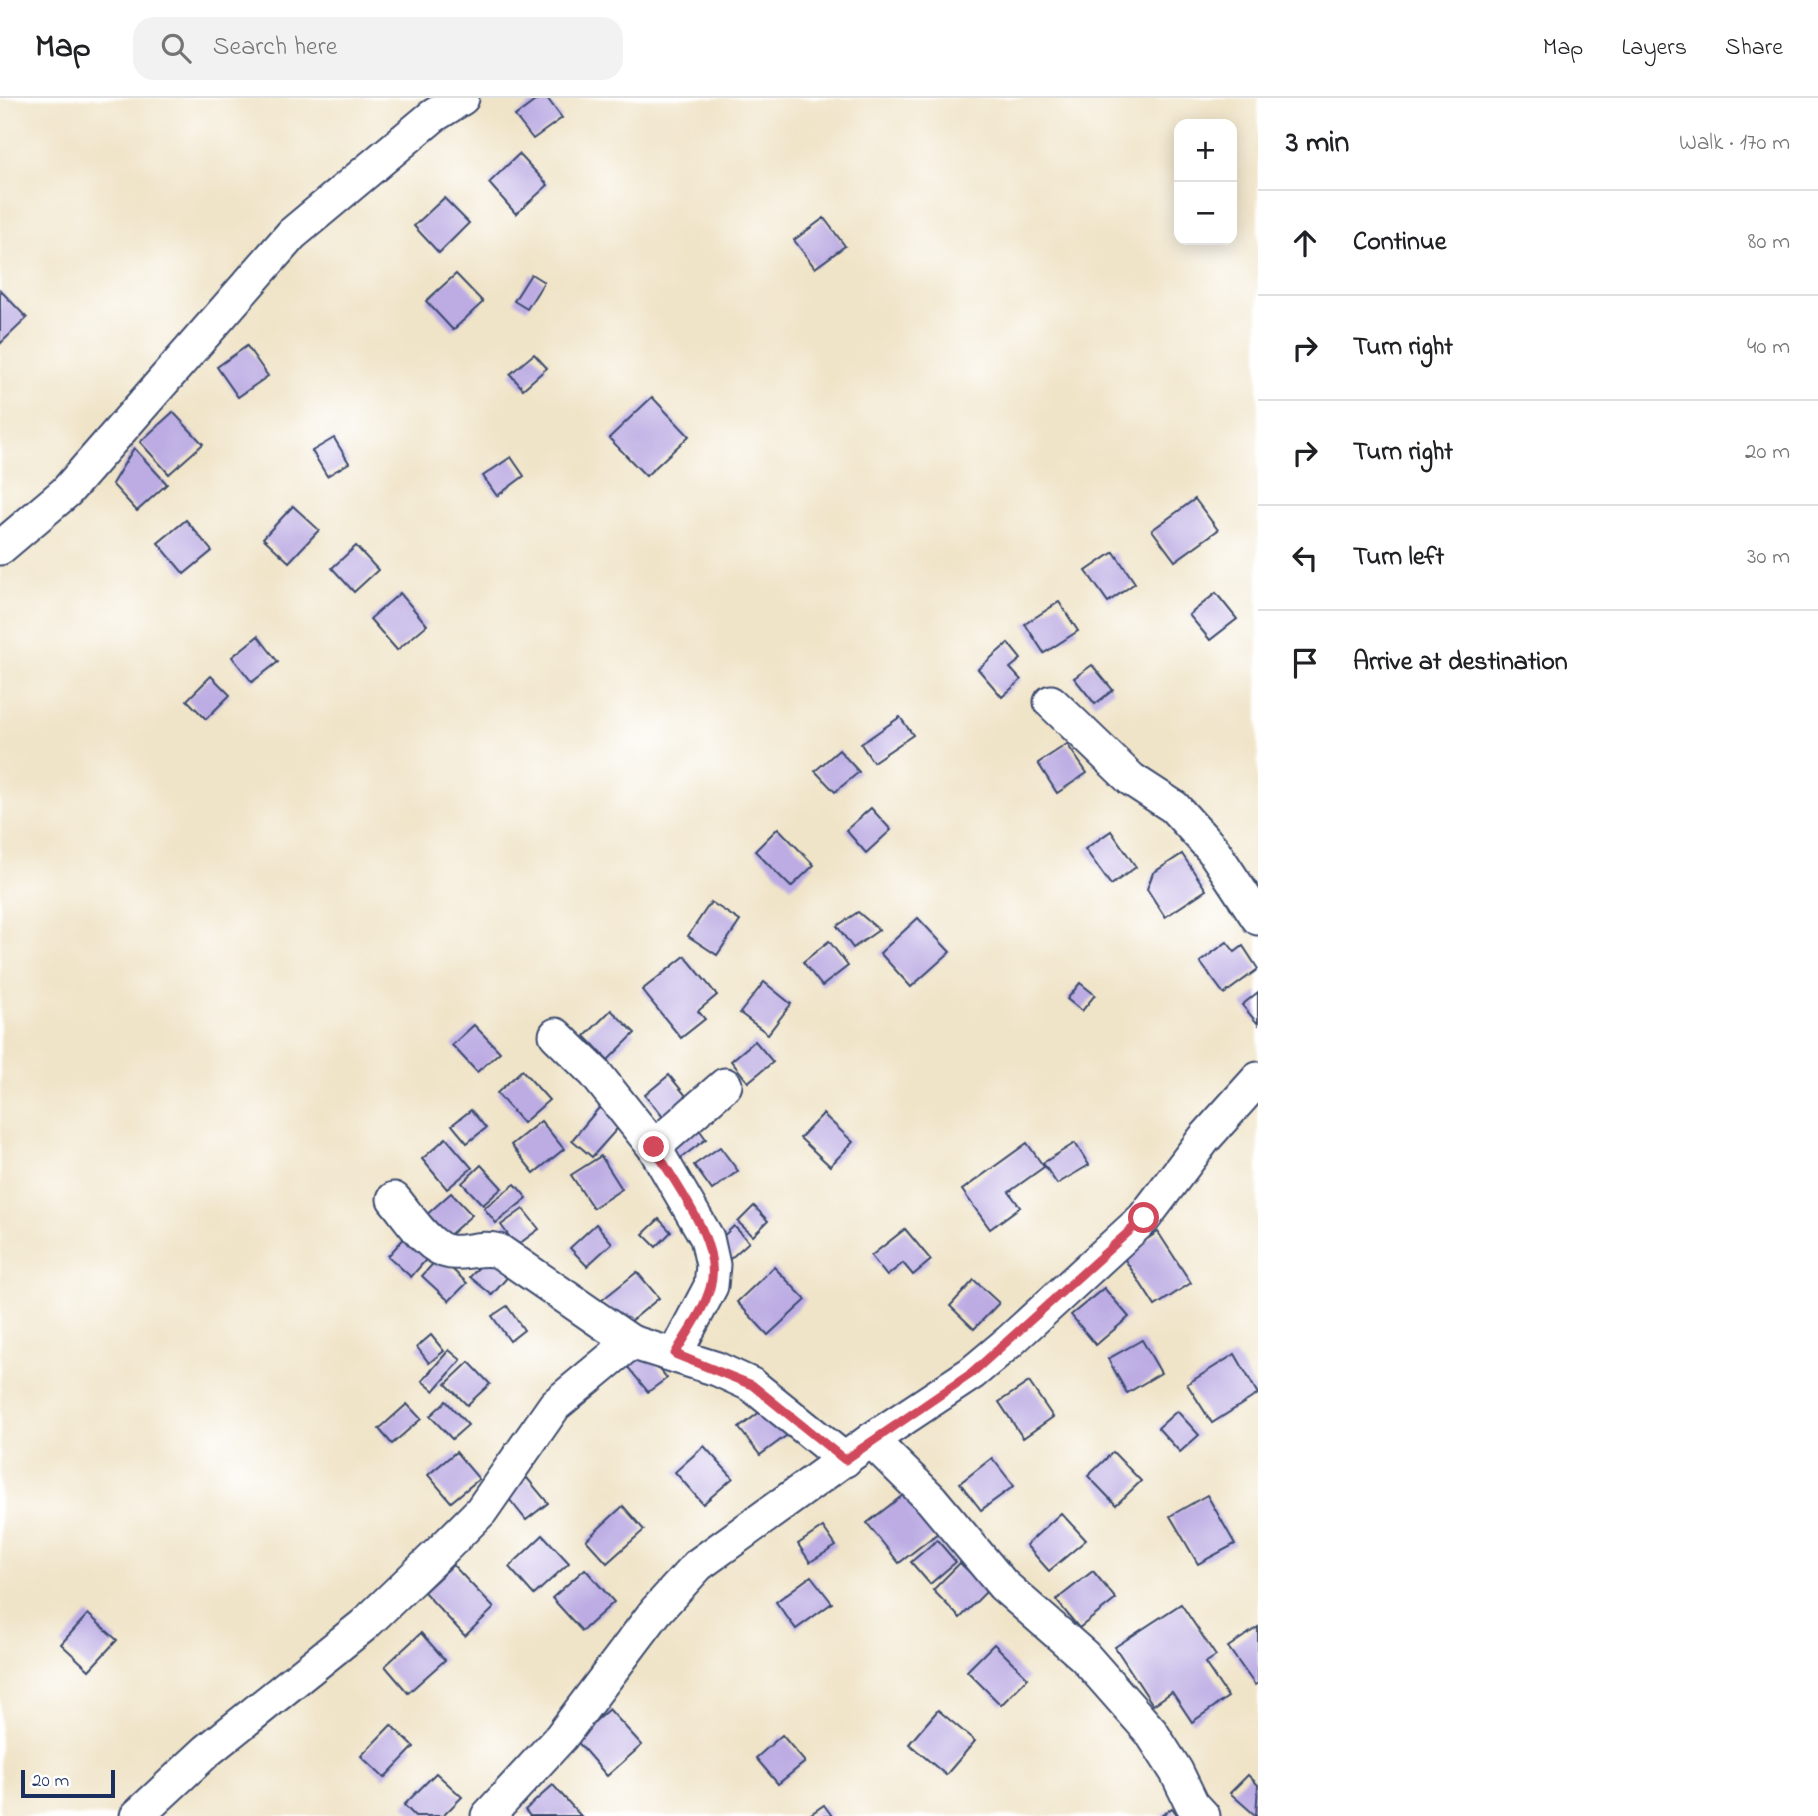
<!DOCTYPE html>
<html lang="en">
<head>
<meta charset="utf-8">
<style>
	body { margin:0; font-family:"Indie Flower",sans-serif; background:#f2f2f2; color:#202124 }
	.controls { position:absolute; right:21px; top:21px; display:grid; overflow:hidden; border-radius:14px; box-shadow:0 4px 18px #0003 }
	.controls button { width:63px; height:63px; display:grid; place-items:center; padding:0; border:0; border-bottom:2px solid #e0e0e0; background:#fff; color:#202124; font:35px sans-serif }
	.scale { position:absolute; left:21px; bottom:18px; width:94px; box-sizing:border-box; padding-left:7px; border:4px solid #1b2f5e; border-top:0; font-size:19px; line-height:24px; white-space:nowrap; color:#1b2f5e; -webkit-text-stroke:5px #fff; paint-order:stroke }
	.stop { position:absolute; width:21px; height:21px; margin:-16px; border:5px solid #d1495b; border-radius:50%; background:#fff }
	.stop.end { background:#d1495b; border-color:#fff; box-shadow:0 2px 7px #0008 }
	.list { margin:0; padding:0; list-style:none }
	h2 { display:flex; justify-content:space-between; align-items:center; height:91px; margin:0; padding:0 28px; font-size:30px }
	h2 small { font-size:23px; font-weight:400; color:#757577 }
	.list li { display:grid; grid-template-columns:46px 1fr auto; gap:21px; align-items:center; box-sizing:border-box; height:105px; padding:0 28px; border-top:2px solid #e0e0e0 }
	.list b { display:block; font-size:26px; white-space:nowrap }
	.list em { font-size:23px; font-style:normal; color:#757577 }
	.icon { flex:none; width:38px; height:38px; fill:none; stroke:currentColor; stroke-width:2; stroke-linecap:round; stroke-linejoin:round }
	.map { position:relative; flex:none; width:1258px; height:1718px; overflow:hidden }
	header { display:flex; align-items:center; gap:42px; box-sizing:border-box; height:98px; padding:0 35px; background:#fff; border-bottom:2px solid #e0e0e0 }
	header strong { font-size:33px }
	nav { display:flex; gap:38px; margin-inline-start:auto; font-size:24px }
	.search { width:490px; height:63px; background:#f2f2f2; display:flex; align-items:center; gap:18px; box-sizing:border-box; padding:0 24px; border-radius:21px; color:#757577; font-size:26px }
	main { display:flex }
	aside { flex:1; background:#fff }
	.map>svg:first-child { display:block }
	.building { fill:#bcace3 }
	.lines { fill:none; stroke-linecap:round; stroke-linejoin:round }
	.minor-casing { stroke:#3b4a6e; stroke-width:37 }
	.minor { stroke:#fff; stroke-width:33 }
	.route { stroke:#d1495b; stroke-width:9 }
</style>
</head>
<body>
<header>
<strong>Map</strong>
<div class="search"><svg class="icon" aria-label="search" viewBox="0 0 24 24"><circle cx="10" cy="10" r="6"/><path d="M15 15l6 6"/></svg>Search here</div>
<nav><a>Map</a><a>Layers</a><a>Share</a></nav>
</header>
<main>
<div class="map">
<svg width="1258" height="1718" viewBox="0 0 1258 1718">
	<rect width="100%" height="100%" fill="#fff"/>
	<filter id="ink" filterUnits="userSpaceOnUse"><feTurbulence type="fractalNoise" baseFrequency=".0143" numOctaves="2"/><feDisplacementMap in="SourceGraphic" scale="14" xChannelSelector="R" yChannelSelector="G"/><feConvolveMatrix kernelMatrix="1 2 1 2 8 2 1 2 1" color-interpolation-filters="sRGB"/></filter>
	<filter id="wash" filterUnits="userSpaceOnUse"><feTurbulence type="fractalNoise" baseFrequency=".00686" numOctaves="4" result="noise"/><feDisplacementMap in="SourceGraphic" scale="28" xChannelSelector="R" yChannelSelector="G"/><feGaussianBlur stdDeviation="1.57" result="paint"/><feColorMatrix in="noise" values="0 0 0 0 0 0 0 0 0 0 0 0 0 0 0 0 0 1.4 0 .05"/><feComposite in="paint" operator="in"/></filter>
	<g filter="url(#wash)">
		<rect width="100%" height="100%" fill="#f0e4c8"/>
		<g id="blocks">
			<g class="building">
				<path d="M539,0h8l15,20 -29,21 -18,-23z"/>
				<path d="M519,56l29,31 -32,29 -27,-31z"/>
				<path d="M444,100l25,25 -30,30 -25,-27z"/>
				<path d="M824,120l21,28 -30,22 -21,-28z"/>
				<path d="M456,176l27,28 -30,28 -27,-29z"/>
				<path d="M531,176l13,8 -17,27 -13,-8z"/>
				<path d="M0,192l27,28 -27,26z"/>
				<path d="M247,248l21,30 -30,21 -21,-30z"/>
				<path d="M534,256l13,14 -24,21 -13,-15z"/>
				<path d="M652,299l37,39 -43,40 -37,-38z"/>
				<path d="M173,314l30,32 -34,30 -29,-32z"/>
				<path d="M334,340l15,25 -22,13 -15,-25z"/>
				<path d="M134,350l33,36 -30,27 -25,-27z"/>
				<path d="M511,359l13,19 -27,20 -14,-20z"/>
				<path d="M1195,401l23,31 -43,31 -23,-31z"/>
				<path d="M293,408l26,24 -30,32 -26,-24z"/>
				<path d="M186,422l26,31 -28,23 -26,-31z"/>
				<path d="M356,448l22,24 -24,22 -22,-24z"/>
				<path d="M1114,454l21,31 -27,19 -22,-31z"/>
				<path d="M400,495l27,32 -30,25 -27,-31z"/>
				<path d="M1216,495l21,26 -27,21 -21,-25z"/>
				<path d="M1059,504l19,29 -34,22 -19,-29z"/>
				<path d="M258,538l20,26 -26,20 -20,-25z"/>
				<path d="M1008,545l13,16 -11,9 11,12 -19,17 -24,-28z"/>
				<path d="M1092,567l21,25 -18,14 -21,-26z"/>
				<path d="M211,578l19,19 -24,24 -19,-19z"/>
				<path d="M900,619l13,18 -40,27 -12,-18z"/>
				<path d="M1067,646l20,29 -30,20 -19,-30z"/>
				<path d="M839,652l20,22 -24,20 -20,-21z"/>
				<path d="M871,710l20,22 -25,23 -20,-23z"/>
				<path d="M778,730l36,37 -23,22 -36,-36z"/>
				<path d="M1111,733l25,36 -25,18 -26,-36z"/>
				<path d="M1182,756l24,36 -41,27 -18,-28 6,-16z"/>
				<path d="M711,804l29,19 -23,34 -29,-19z"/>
				<path d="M858,814l21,18 -26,18 -16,-22z"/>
				<path d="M918,820l32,34 -39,35 -31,-34z"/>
				<path d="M829,843l19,25 -26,20 -19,-24z"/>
				<path d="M1227,844l8,10 8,-6 15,23 -34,25 -24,-32z"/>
				<path d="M685,858l32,39 -19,16 7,8 -24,19 -39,-48z"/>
				<path d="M764,884l27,22 -23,30 -28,-21z"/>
				<path d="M1080,885l15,12 -13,16 -15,-12z"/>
				<path d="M1258,894v32l-16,-19z"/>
				<path d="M611,912l24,23 -27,27 -23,-24z"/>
				<path d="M474,927l26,27 -23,20 -25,-27z"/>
				<path d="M755,943l18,21 -25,20 -17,-21z"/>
				<path d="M522,972l27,30 -26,23 -26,-30z"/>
				<path d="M669,977l22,27 -24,20 -22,-27z"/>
				<path d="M603,1005l21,18 -32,36 -20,-17z"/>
				<path d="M471,1012l15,18 -19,15 -15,-18z"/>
				<path d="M823,1016l30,28 -23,24 -30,-28z"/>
				<path d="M541,1023l23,28 -30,24 -23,-28z"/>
				<path d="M693,1023l13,18 -28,21 -13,-19z"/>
				<path d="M446,1040l26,30 -25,21 -25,-30z"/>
				<path d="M1027,1045l17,24 -35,25 11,15 -30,22 -28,-39z"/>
				<path d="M1075,1045l14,22 -32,19 -14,-21z"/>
				<path d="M720,1049l18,24 -26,19 -18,-25z"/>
				<path d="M601,1058l21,33 -29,19 -22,-33z"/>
				<path d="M481,1067l21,23 -19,17 -21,-22z"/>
				<path d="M515,1086l12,14 -31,25 -12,-15z"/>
				<path d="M451,1095l21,22 -27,24 -21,-22z"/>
				<path d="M754,1108l14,15 -15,15 -15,-14z"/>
				<path d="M523,1111l16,20 -23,17 -15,-21z"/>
				<path d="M659,1121l12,13 -15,15 -13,-13z"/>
				<path d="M596,1126l16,19 -25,23 -17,-18z"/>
				<path d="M734,1128l15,16 -20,18 -14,-16z"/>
				<path d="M905,1131l26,31 -18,15 -10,-12 -16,13 -16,-20z"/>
				<path d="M1158,1134l33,51 -36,23 -33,-51z"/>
				<path d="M408,1136l22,21 -19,22 -23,-21z"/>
				<path d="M490,1157l21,18 -19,22 -22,-18z"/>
				<path d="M439,1159l28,26 -18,18 -27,-25z"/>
				<path d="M774,1169l32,33 -38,35 -31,-33z"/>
				<path d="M637,1174l22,26 -34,28 -23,-26z"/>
				<path d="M974,1182l25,23 -25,26 -24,-23z"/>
				<path d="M1104,1190l25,29 -33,28 -25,-30z"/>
				<path d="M507,1208l17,24 -14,11 -18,-25z"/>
				<path d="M431,1237l13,16 -15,12 -12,-16z"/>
				<path d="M1142,1242l19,33 -34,20 -19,-34z"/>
				<path d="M449,1252l12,10 -27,31 -12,-10z"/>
				<path d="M646,1254l21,26 -19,14 -21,-26z"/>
				<path d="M1235,1256l23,40 -46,29 -25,-39z"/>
				<path d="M469,1264l21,22 -23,21 -21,-21z"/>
				<path d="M1029,1284l24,35 -30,21 -24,-36z"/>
				<path d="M446,1303l22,24 -16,14 -22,-23z"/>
				<path d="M407,1306l14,15 -29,25 -13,-15z"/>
				<path d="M769,1307l21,28 -30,22 -21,-27z"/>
				<path d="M1177,1313l22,24 -19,17 -22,-24z"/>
				<path d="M704,1348l29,32 -30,26 -28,-32z"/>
				<path d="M456,1354l23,27 -28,23 -23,-27z"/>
				<path d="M1113,1354l28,29 -25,24 -28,-29z"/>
				<path d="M992,1360l22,28 -33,24 -21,-27z"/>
				<path d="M527,1380l21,25 -22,17 -20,-25z"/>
				<path d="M915,1388l32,40 -48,37 -32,-40z"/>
				<path d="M1207,1397l28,49 -37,20 -28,-48z"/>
				<path d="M623,1408l21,24 -37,33 -21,-23z"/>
				<path d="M1061,1415l25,27 -37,31 -23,-26z"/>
				<path d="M823,1429l13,19 -26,16 -12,-18z"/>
				<path d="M543,1437l26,28 -35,32 -25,-28z"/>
				<path d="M937,1442l19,22 -26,22 -19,-22z"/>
				<path d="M960,1465l28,27 -28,28 -27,-28z"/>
				<path d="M453,1467l41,43 -29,28 -41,-44z"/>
				<path d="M585,1471l29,33 -32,29 -30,-33z"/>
				<path d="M1093,1473l23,28 -37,29 -23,-28z"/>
				<path d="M811,1478l21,27 -36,26 -20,-27z"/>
				<path d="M1181,1506l35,52 -11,7 23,34 -36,25 -20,-30 -19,13 -38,-58z"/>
				<path d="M88,1516l29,26 -28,30 -28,-26z"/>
				<path d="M1258,1529v56l-3,2 -27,-38z"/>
				<path d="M421,1535l24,27 -37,33 -23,-27z"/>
				<path d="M994,1546l34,34 -27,27 -34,-34z"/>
				<path d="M609,1611l33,36 -35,31 -32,-37z"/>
				<path d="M938,1612l37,31 -29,34 -37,-31z"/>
				<path d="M391,1627l23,22 -30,31 -23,-22z"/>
				<path d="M782,1637l23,27 -27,22 -22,-26z"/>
				<path d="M436,1675l26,24 -19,19h-28l-11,-11z"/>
				<path d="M1248,1677l10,10 -2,31 -26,-23z"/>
				<path d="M553,1687l28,31h-51l-5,-6z"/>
				<path d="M824,1707l8,11h-24z"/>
				<path d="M1172,1710l6,8h-17z"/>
			</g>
		</g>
	</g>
	<g filter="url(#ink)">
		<use href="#blocks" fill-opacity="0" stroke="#3b4a6e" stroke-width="2"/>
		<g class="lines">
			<g class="minor-casing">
				<g id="minor">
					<path d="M0,450l66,-56 226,-258 141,-118 29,-18"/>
					<path d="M1051,604l80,77 43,28 39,43 45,68"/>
					<path d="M556,937l39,38 59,74 53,91 6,27 -2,21 -36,68"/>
					<path d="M654,1049l71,-62"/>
					<path d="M394,1101c14,16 34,50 56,53 17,2 31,-6 49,-1l132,91 86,27 35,16 93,75"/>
					<path d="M871,1342l60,59 72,86 81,71 67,76 25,39 16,33 11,12"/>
					<path d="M137,1718l70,-65 157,-126 73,-70 44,-44 74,-106 76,-63"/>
					<path d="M488,1718l73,-79 95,-126 42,-46 173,-125 101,-67 37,-31 135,-124 60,-79 54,-60"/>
				</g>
			</g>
			<use href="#minor" class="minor"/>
		</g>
	</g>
	<g class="lines" filter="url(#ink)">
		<path class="route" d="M654,1049c21,38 70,97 56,141 -7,24 -23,45 -35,66l77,31 93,75 127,-87 172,-155"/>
	</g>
</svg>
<div class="controls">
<button>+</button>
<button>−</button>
</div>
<div class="scale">20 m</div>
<div class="stop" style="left:1144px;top:1120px"></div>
<div class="stop end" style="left:654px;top:1049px"></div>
</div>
<aside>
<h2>3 min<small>Walk · 170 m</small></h2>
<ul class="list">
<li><svg class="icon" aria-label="ahead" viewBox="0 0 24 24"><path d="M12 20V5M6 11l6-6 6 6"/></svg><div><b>Continue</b></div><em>80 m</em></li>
<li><svg class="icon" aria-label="right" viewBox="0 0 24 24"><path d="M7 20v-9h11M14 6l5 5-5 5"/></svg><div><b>Turn right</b></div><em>40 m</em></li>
<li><svg class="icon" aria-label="right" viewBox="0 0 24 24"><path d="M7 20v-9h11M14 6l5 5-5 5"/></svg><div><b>Turn right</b></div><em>20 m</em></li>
<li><svg class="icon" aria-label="left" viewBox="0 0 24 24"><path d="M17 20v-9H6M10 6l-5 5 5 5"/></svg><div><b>Turn left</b></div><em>30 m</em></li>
<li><svg class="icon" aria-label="arrive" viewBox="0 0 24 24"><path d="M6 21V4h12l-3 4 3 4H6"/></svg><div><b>Arrive at destination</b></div></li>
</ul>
</aside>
</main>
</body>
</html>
